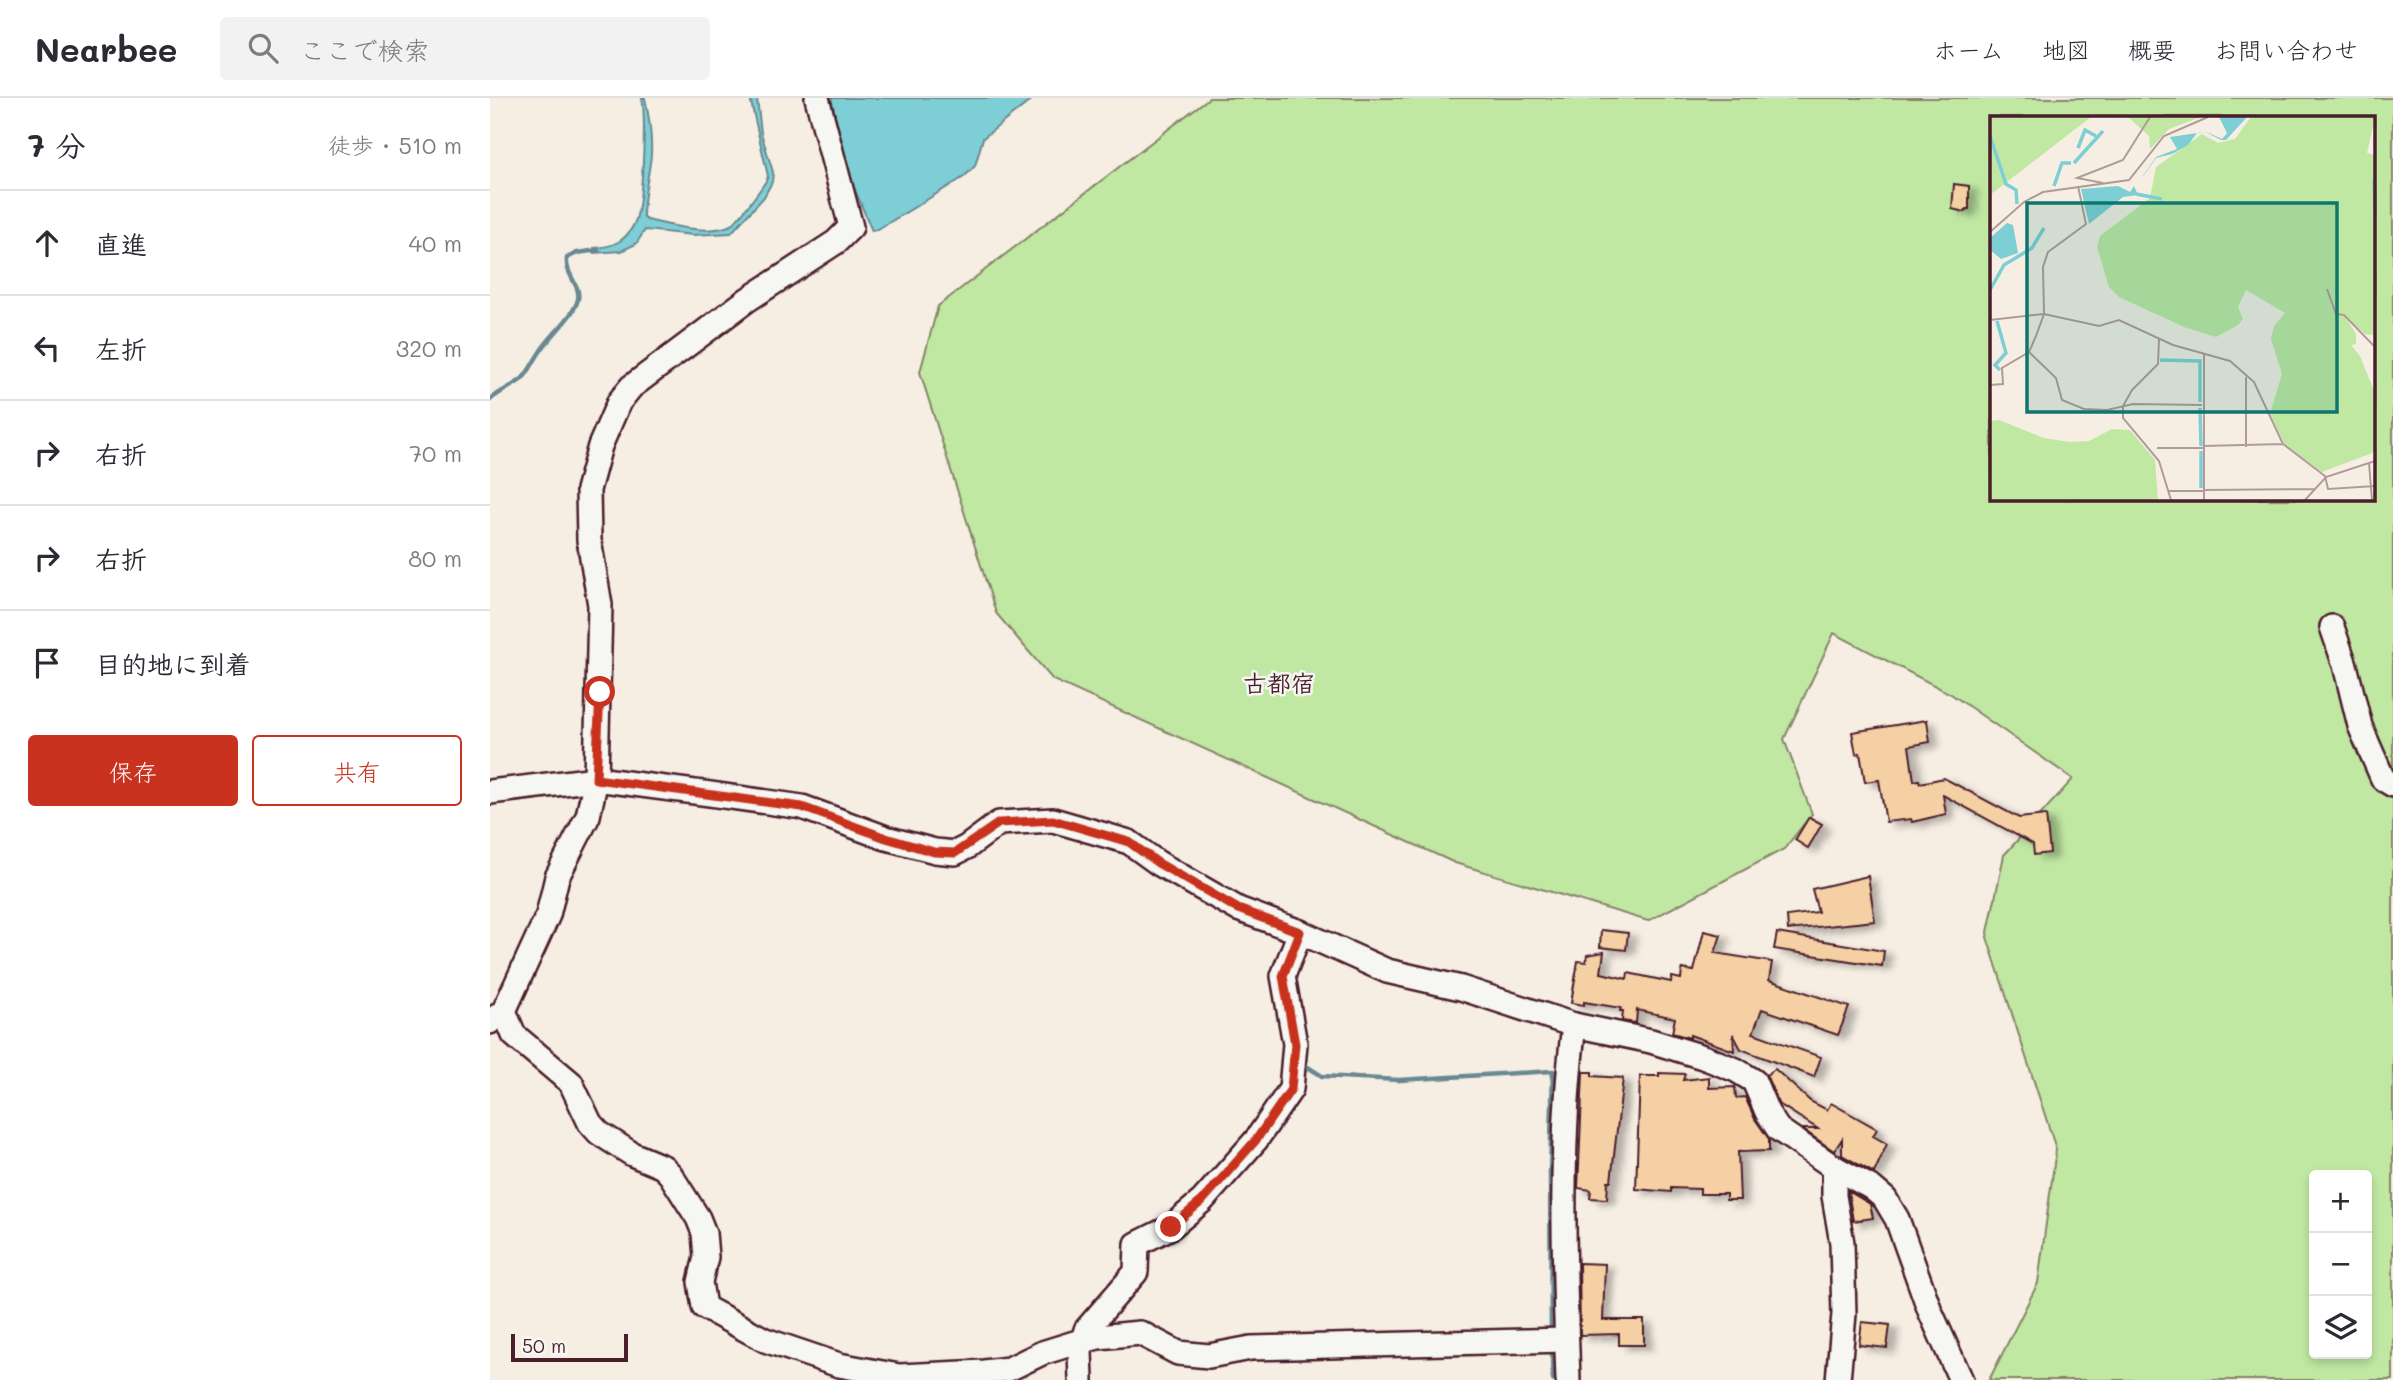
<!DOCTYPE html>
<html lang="ja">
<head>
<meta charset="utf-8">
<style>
	body { margin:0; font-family:Mali,"Klee One",sans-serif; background:#f2f2f3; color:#2b2b33 }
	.controls { position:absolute; right:21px; bottom:21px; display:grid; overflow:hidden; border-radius:7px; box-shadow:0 4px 10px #0003 }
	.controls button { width:63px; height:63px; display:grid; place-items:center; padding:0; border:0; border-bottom:2px solid #e1e1e2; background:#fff; color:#2b2b33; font:35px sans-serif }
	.scale { position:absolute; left:21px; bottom:18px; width:117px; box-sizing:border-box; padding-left:7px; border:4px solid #4a1f2b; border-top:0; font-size:19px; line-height:24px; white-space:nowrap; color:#4a1f2b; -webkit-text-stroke:5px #f6f6f2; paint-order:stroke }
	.stop { position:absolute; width:21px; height:21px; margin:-16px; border:5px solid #c8321e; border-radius:50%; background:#fff }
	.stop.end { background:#c8321e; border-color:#fff; box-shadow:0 2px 7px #0008 }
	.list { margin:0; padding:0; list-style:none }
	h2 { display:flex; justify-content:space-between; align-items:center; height:91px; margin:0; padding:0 28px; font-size:30px }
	h2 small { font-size:23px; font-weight:400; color:#7c7c81 }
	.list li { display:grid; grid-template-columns:46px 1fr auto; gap:21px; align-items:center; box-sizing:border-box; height:105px; padding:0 28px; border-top:2px solid #e1e1e2 }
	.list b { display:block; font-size:26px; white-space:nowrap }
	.list em { font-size:23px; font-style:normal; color:#7c7c81 }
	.actions { display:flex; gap:14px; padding:21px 28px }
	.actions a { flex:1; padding:16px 0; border:2px solid #c8321e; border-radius:7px; text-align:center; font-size:24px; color:#c8321e }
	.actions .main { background:#c8321e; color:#fff }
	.icon { flex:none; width:38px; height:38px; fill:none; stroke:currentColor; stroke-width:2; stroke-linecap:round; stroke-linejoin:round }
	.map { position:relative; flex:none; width:1903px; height:1282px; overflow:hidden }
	header { display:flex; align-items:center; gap:42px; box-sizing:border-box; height:98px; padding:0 35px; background:#fff; border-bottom:2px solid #e1e1e2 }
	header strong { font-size:33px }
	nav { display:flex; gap:38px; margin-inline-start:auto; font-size:24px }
	.search { width:490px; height:63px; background:#f2f2f3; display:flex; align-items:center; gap:18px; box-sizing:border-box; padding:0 24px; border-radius:7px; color:#7c7c81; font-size:26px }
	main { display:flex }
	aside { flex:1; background:#fff }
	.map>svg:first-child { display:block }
	.green { fill:#c0e8a3; stroke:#858467; stroke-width:2; fill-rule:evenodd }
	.water { fill:#7dced5; stroke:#698891; stroke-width:2 }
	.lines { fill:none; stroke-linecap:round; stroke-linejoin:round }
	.stream { stroke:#698891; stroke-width:4.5 }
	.building { fill:#f5d0a5; stroke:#4a1f2b; stroke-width:2; filter:url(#shadow) }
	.minor-casing { stroke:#4a1f2b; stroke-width:28 }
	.minor { stroke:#f6f6f2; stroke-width:23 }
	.route { stroke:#c8321e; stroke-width:9 }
	.labels { text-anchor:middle; stroke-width:5; stroke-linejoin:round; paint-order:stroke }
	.neighbourhood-label { font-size:24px; font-weight:bold; fill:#4a1f2b; stroke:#f6f6f2 }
	.inset-river { fill:none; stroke:#7dced5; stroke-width:3.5 }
	.inset-road { fill:none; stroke:#b19b99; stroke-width:2 }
	.view { fill:#0f766e; fill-opacity:0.15; stroke:#0f766e; stroke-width:3.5 }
	.inset-edge { fill:none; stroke:#4a1f2b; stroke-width:3.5 }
</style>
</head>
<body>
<header>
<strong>Nearbee</strong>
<div class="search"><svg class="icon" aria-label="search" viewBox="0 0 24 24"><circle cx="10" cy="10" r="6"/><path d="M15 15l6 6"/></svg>ここで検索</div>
<nav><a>ホーム</a><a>地図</a><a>概要</a><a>お問い合わせ</a></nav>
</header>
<main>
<aside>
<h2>7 分<small>徒歩 · 510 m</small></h2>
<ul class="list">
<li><svg class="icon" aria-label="ahead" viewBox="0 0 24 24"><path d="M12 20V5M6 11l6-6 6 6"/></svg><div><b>直進</b></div><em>40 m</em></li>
<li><svg class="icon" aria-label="left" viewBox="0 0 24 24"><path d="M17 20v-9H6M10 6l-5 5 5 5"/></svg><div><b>左折</b></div><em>320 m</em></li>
<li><svg class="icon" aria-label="right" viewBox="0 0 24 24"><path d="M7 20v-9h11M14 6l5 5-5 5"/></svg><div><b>右折</b></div><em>70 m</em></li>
<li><svg class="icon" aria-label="right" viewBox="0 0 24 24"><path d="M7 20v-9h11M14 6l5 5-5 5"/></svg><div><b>右折</b></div><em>80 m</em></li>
<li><svg class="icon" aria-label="arrive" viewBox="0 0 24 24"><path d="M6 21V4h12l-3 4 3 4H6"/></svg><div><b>目的地に到着</b></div></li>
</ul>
<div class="actions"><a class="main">保存</a><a>共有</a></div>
</aside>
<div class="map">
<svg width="1903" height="1282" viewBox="0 0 1903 1282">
	<defs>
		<filter id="shadow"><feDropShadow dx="8" dy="4.5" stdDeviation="3.5" flood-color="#0004"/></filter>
	</defs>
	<rect width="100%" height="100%" fill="#f6eee3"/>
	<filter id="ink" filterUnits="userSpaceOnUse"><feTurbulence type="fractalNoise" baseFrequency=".0143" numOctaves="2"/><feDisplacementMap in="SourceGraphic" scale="14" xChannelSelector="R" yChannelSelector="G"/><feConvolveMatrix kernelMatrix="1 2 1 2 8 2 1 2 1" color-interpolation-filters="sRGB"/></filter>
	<g filter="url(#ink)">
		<path class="green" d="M719,0h1184v1282h-404l49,-97 18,-134 -69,-212 17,-82 69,-76 -122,-85 -117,-61 -50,106 28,75 -28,35 -136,72 -193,-58 -402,-183 -57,-67 -76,-241 18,-66zM1502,19h382v382h-382zM1824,1077h53v179h-53z"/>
		<g class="water">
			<path d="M152,0h3c4,18 7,38 6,57 -2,21 -8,40 -8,62l4,3c23,5 62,16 84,5 5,-2 30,-36 35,-44l2,-5 -18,-78h7l4,35 12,39 -1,10 -8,15 -33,36 -38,2 -48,-5 -9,14 -15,7 -27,2v-5c19,-1 32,-7 40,-24 9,-17 12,-105 8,-126z"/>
			<path d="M341,0h203l-51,40 -8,28 -11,11 -84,51 -8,3 -22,-53z"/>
		</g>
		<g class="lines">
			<g class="stream">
				<path d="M0,302c10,-9 22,-13 32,-21 7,-6 12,-19 18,-27 9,-15 35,-37 38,-53 3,-14 -13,-24 -11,-41l10,-5 21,-3"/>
				<path d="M810,964l22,14 77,4 154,-9 -3,101 1,161"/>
				<path d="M1062,1257l1,25"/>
			</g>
		</g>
		<g class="building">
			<path d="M1464,86l15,2v23h-3l-1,3 -13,-3z"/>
			<path d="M1437,622l3,22 -21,4 5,35 5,-1 1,3 24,-5 75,40 27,-3 4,38 -16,2 -1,-11 -90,-49 3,19 -34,8 -1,-3 -25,3 -7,-42 -14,2 -5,-29 -4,1 -4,-22z"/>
			<path d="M1319,719l13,7 -14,24 -13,-8z"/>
			<path d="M1378,778l7,45 -87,9 -1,-14 31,-4 -6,-23z"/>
			<path d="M1111,832l27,3 -2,17 -26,-3z"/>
			<path d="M1214,833l17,4 -6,18 57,9 -3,18 80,27 -11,28 -76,-26 -9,24 68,24 -7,20 -73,-28 -8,-15 1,17 -44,-16v3l-18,-5 3,-15 -38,-8 -1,13 -14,-2 1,-10h-3l1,-3 -37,-6v3l-13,-2 7,-42 8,1 1,-7 17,-3 -3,21 26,6 1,-6 43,9 1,-5 9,2 1,-10 12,2z"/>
			<path d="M1287,835l107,18 -2,15 -108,-17z"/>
			<path d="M1285,971l35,32 17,9 4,-7 46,26 -4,7 14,8 -13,29 -32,-18v-16l-8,12 -32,-22h16l-39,-25 -13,-29z"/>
			<path d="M1093,974h9v4l31,2 -12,103h-3l-1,18 -17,-1 1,-8 -13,-2z"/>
			<path d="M1169,975l26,1 -2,6 26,-3v11l26,-1 1,11 9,-1 10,22 14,20v12l-31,1 2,48h-14v-6h-26v-5l-29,-1v4l-35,-3 4,-113h19z"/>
			<path d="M1358,1093l22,13 3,14 -20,3z"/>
			<path d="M1089,1165l26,1 -2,56h41v25h-25v-11l-39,1z"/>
			<path d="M1372,1224l28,3 -3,23 -28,-3z"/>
		</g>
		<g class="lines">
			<g class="minor-casing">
				<g id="minor">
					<path d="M1842,529l13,38 15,61 23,53 10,6"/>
					<path d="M0,694l106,-13 114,15 92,13 84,31 49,13 20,2 12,-6 32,-24 54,-3 76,22 29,21 80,46 62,23 87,39 74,17 113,37 77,16 52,16 33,13 18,11 13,31 11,17 54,37 40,22 13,11 12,20 33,92 31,69"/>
					<path d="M14,913l10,24 57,48 19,40 9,10 33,21 31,13 7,7 28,44 6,15 2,24 -6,25 4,25 61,33 74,25 60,11 85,-4 25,-3 33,-16 29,-9 27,-7 42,-4 38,20 31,3 42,-8 315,-8"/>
					<path d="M0,924l14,-11 44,-96 9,-38 31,-61 8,-37 4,-174 -11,-65 -1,-50 12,-44 19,-44 12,-15 116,-87 89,-58 15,-15 -34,-129"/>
					<path d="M1344,1069v29l8,47 2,71 -6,66"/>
					<path d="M591,1282l-1,-29 6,-21 50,-58 1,-28 34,-17 31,-26 54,-61 35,-51 4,-45 -12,-68 17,-44"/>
					<path d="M1078,1282c-4,-119 -9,-238 6,-355"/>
				</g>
			</g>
			<use href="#minor" class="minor"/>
		</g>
	</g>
	<g class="lines" filter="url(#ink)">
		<path class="route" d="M110,594l-4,87 206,28 84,31 48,14 21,1 44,-30 54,-3 76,22 29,21 80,46 62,23 -17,44 12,68 -4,45 -35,51 -54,61 -31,26"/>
	</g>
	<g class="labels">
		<g class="neighbourhood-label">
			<text x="789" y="594">古都宿</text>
		</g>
	</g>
	<g transform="translate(1500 18)">
		<rect width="385" height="385" fill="#f6eee3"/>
		<path d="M0,1h101l-101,78zM138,1h73l-32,12 -19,20 -1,-13zM261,1h124l-8,36 8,2v180l-10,-1 -21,-19 12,19v10l-5,1 9,11 15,37v59l-53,20 -37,-27 -15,-31 12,-40 -11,-35 3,-13 11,-13 -39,-23 -8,17 5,12 -5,6 -22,12 -32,-10 -65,-30 -10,-10 -12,-40 3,-11 50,-38 6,-31 46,-33 16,9 17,-4zM9,304l45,18 26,4 19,-1 23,-12 18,1 25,30 3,40h-168v-79z" fill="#c0e8a3"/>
		<path d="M229,1h28l-21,23h-5l-15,-8h-2l-5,1h-2l-9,12 -16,9 -16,4 -12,17 -2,2 14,-20 21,-8 -7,-12 34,-5h1l4,1 13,6 5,-6zM128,70l12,6 4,-6 4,9 -15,2 -34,27 -8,-35zM17,107l6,2 5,28 -17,6 -11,-9v-12z" fill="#7dced5"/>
		<path class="inset-river" d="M0,20l16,48 10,6 1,14M88,32l7,-18 11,6M84,47l29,-32M384,63l1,34M64,70l8,-23h9M146,78l26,5M0,174l14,-25 28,-17 12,-20M7,205l9,32 -11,12 5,5M170,244l40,1v41M210,292l1,38M211,335v37"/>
		<path class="inset-road" d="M113,67l-26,-5 46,-18 27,-43M0,116l34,-30 19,-10 86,-12 35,-44 44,-19M337,173l9,25 8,1 31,32M0,204l54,-6 55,12 20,-6 54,25 57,16 24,21 29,62M169,223l-1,25 -26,26 -9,16v12l36,43 12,39M39,236l27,26 6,22 22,9 23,1 26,-6 69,1M214,238v146M0,269l13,-1 -1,-16 27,-16 7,-16 8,-22 -1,-47 5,-15 38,-28 -8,-38M213,330l80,-2 42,32 3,13 47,-3M256,331v-70M167,332h46M379,347l3,37M214,374l111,-1M179,375h35M315,384l21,-23 49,-16"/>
		<path class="view" d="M37,87h310v209h-310z"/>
		<rect width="385" height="385" class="inset-edge"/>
	</g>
</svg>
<div class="controls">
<button>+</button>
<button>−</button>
<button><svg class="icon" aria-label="layers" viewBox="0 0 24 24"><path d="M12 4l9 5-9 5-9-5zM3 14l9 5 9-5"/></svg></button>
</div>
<div class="scale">50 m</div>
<div class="stop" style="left:110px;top:594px"></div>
<div class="stop end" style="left:681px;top:1129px"></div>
</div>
</main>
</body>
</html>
